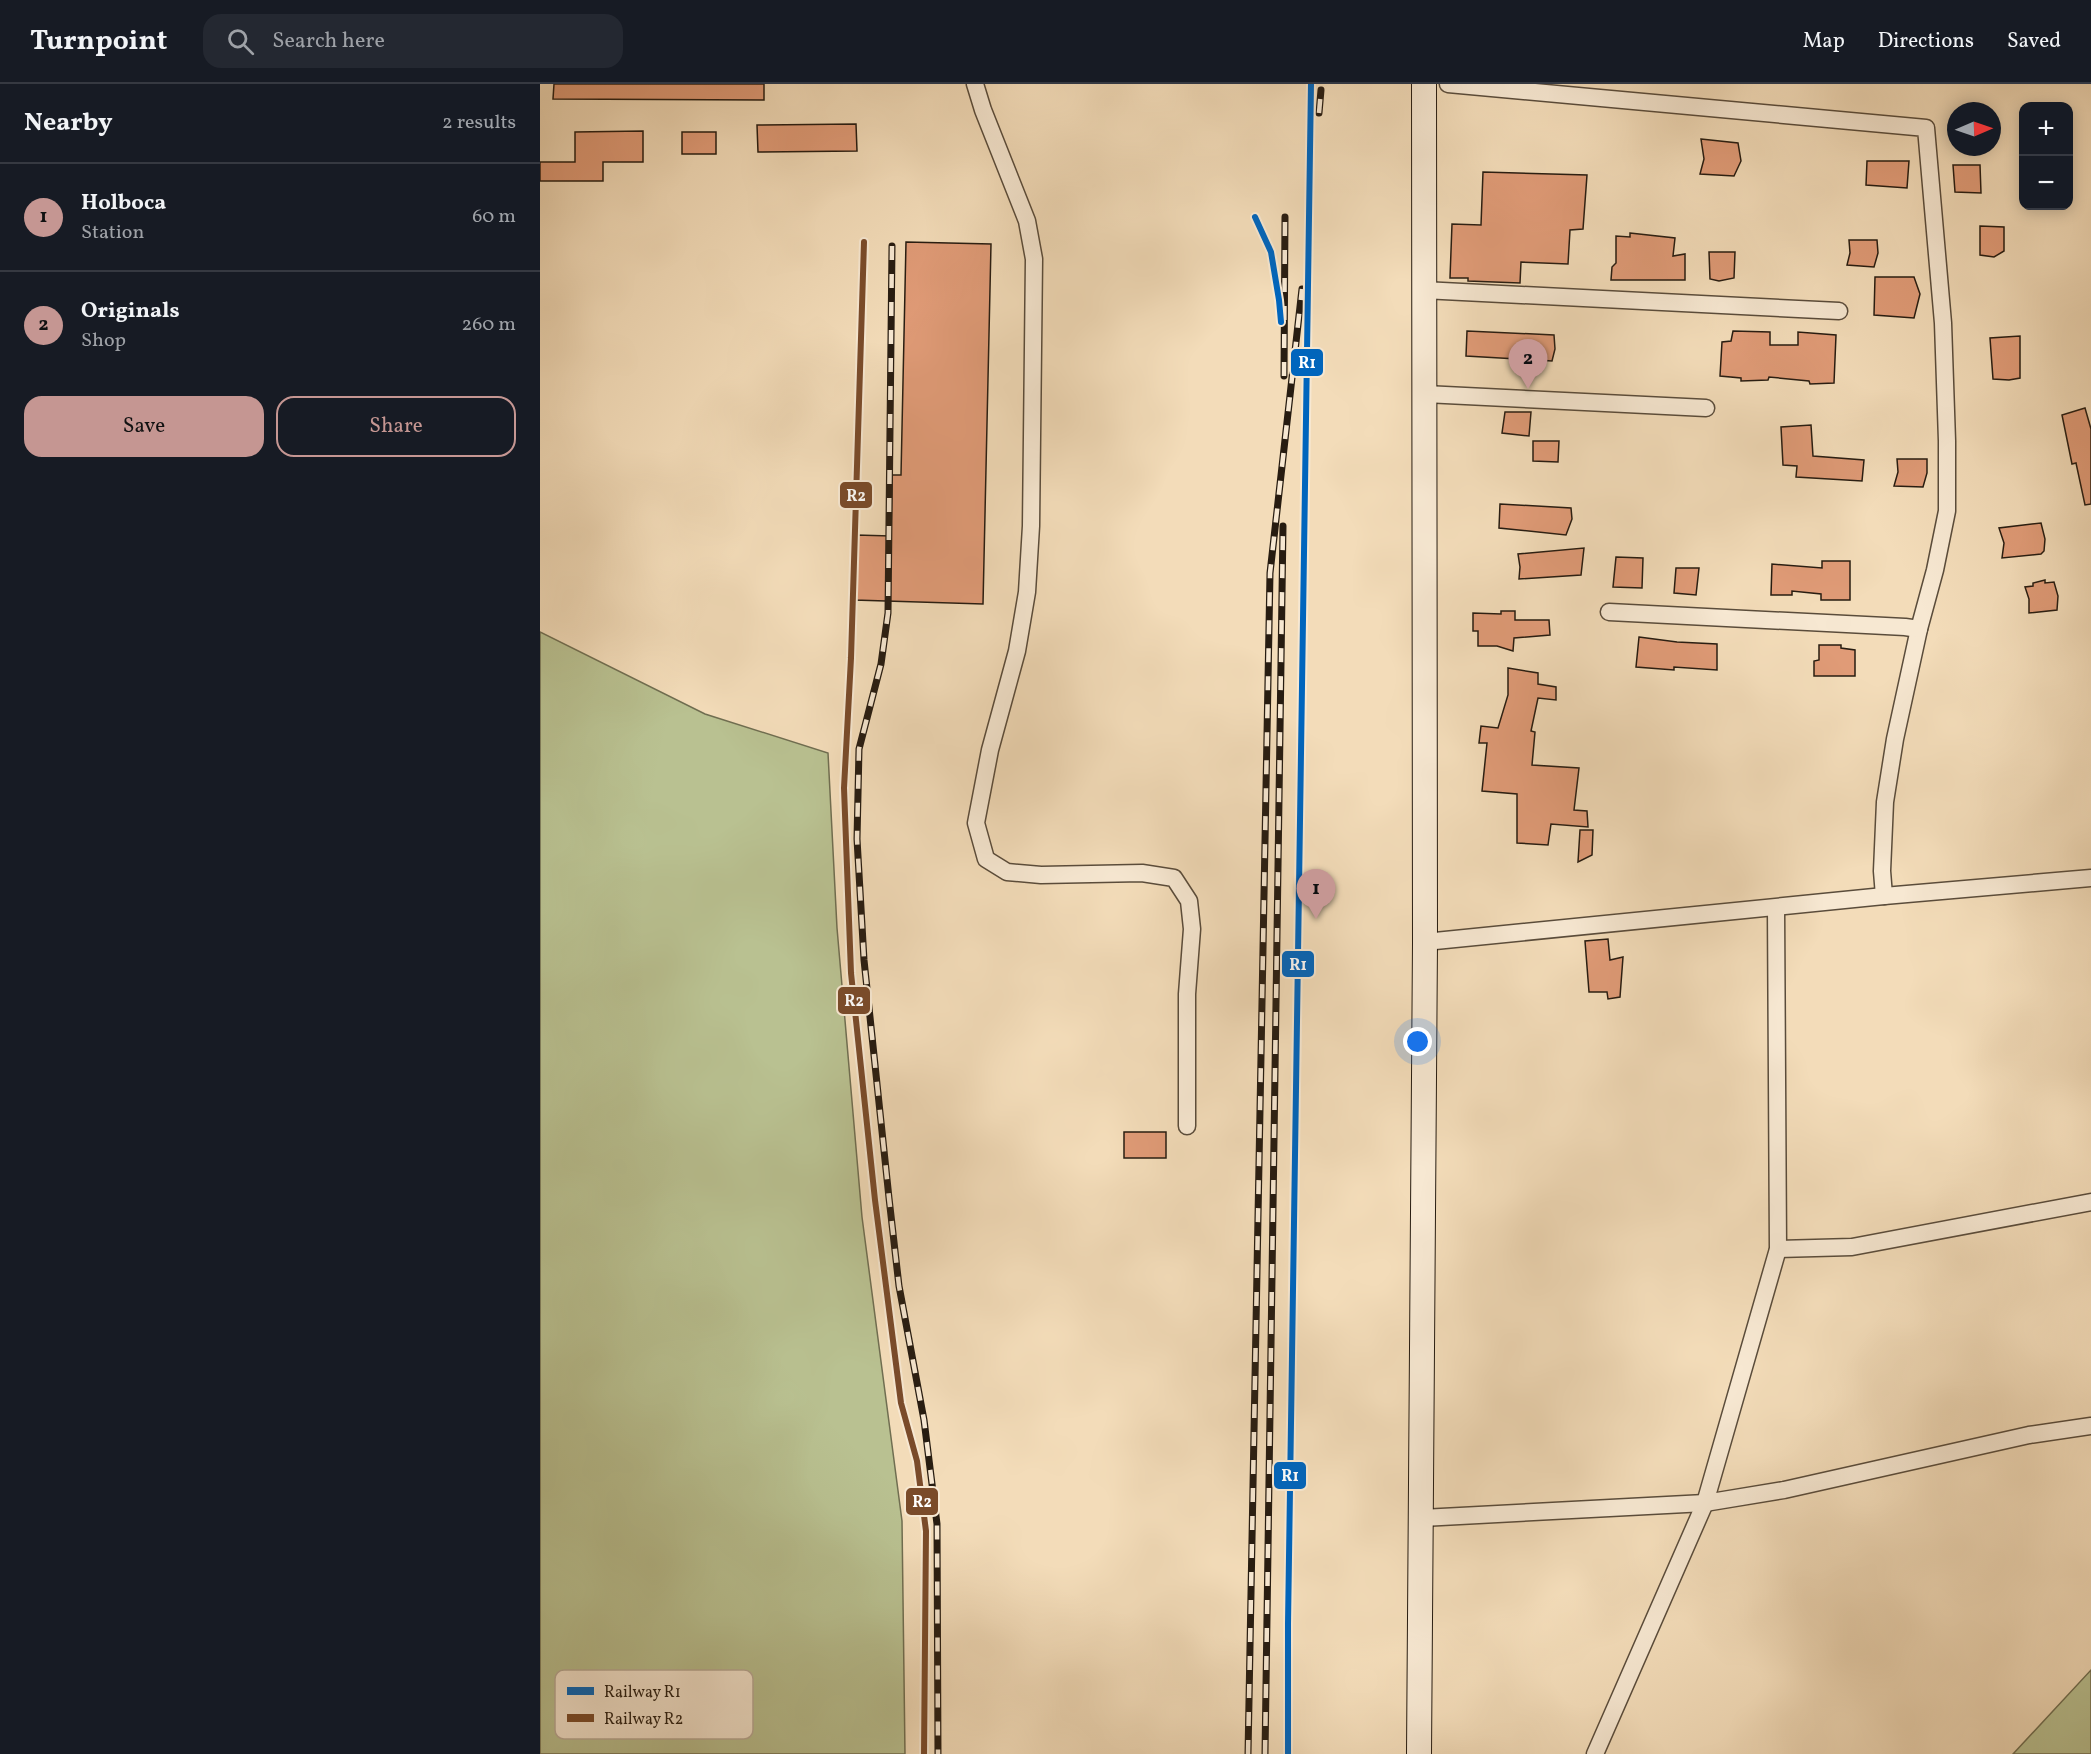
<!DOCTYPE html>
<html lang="en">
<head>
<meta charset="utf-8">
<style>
	body { margin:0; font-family:Vollkorn,serif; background:#242831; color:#f1f3f6 }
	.controls { position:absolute; right:18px; top:18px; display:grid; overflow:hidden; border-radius:12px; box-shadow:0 3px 15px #0003 }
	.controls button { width:54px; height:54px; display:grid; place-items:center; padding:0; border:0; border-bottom:2px solid #363941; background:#171b24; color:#f1f3f6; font:30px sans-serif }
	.compass { position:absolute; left:1407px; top:18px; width:54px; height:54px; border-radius:50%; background:#171b24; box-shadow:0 3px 15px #0003; rotate:88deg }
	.you { position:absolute; left:878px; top:958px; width:21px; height:21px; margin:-15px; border:4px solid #fff; border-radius:50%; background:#1a73e8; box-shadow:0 0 0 9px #1a73e833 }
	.badge { display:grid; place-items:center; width:39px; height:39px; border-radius:50%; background:#c59692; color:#111; font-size:20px; font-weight:700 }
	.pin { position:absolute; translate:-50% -50px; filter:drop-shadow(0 2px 3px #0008) }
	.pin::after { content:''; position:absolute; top:32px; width:21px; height:18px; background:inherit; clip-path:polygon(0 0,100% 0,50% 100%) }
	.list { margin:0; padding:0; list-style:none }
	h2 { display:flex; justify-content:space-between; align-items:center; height:78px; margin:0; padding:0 24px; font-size:26px }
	h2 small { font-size:20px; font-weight:400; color:#9ea1a6 }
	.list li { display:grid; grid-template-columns:39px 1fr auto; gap:18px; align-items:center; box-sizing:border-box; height:108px; padding:0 24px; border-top:2px solid #363941 }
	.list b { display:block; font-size:22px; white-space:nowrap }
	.list p { margin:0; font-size:20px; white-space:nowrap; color:#9ea1a6 }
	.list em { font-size:20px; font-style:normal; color:#9ea1a6 }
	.actions { display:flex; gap:12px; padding:18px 24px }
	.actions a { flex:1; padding:14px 0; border:2px solid #c59692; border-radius:18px; text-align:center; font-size:21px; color:#c59692 }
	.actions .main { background:#c59692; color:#111 }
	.icon { flex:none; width:33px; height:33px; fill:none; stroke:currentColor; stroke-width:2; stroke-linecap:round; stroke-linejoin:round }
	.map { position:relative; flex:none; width:1551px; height:1670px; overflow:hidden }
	header { display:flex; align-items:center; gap:36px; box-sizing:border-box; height:84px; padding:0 30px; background:#171b24; border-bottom:2px solid #363941 }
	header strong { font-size:28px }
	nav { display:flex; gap:33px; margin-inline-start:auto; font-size:21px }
	.search { width:420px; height:54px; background:#242831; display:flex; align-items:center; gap:15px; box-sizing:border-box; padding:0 21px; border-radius:18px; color:#9ea1a6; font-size:22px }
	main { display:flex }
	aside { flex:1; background:#171b24 }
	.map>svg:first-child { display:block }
	.green { fill:#b9c191; stroke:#706e51; stroke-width:1.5 }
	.building { fill:#e09b77; stroke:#271c11; stroke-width:1.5 }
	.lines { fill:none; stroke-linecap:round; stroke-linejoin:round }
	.minor-casing { stroke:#5a4c3b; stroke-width:19 }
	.secondary-casing { stroke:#271c11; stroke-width:26 }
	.minor { stroke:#f7e8d2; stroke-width:16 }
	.secondary { stroke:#f7e8d2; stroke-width:24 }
	.rail-casing { stroke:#271c11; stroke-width:7 }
	.rail { stroke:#f7e8d2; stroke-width:4.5; stroke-dasharray:14; stroke-linecap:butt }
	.rail-1-casing { stroke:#f7e8d2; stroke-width:10 }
	.rail-2-casing { stroke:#f7e8d2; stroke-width:10 }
	.rail-1 { stroke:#0065bd; stroke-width:6 }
	.rail-2 { stroke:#7a4b2a; stroke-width:6 }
	.key { fill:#f7e8d2; stroke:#b9ab98; stroke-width:1.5 }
	.key-label { font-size:16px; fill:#271c11 }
	.line-badge { stroke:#f7e8d2; stroke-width:2 }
	.badge-label { font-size:16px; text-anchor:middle; font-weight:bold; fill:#fff }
</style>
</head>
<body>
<header>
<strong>Turnpoint</strong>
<div class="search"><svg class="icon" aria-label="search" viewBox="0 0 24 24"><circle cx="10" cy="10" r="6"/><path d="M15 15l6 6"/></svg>Search here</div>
<nav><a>Map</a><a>Directions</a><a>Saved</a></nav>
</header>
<main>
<aside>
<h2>Nearby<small>2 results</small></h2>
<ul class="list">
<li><span class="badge">1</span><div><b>Holboca</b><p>Station</p></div><em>60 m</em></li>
<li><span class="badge">2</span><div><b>Originals</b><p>Shop</p></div><em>260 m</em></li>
</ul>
<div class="actions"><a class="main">Save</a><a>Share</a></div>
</aside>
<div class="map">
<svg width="1551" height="1670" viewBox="0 0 1551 1670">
	<rect width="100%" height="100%" fill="#f3dcb9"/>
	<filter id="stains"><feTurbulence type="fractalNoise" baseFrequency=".00333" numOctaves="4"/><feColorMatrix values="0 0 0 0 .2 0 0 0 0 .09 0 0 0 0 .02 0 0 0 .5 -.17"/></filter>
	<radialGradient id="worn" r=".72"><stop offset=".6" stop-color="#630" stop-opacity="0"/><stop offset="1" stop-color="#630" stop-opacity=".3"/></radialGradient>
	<g class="green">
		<path d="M0,548l165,82 123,39 9,175 25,289 40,304 3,233h-365z"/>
		<path d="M1551,1586v84h-78z"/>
	</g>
	<g class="building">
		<path d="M14,0h210v16l-211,-1z"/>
		<path d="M316,40l1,27 -99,1 -1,-27z"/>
		<path d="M103,47v31h-40v19h-63v-19h35v-30z"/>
		<rect x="142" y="48" width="34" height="22"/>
		<path d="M1161,55l37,4 3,18 -7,15 -34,-2 4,-15z"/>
		<path d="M1327,77h42l-2,27 -41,-3z"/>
		<path d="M1413,81h27l1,28 -26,-1z"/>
		<path d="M943,88l104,3 -4,54 -13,1 -2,34 -47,-2 -1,21 -52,-2v-3h-18l2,-54 29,1z"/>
		<path d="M1440,142l24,1v24l-10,6 -14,-2z"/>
		<path d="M1090,149l45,5 -2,18 12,-2v26h-74l1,-13 4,-4v-27l14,1z"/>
		<path d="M1309,156h28l1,13 -4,14 -27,-2 3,-12z"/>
		<path d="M366,158l85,2 -8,360 -129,-4 2,-65 35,1 1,-61h9z"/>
		<path d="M1169,168h26l-1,26 -15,3 -9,-2z"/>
		<path d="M1335,193h39l6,17 -6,24 -40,-3z"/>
		<path d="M927,247l87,4 1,14 -3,12 -86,-5z"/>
		<path d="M1193,247l37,1v13h28v-13l38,3 -2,48 -24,1 -1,-3 -40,-4 -1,3 -27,1v-3l-21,-2 2,-34 9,-1z"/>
		<path d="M1480,252v42l-11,2 -16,-1 -3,-41z"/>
		<path d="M1545,324l6,21v75l-6,1 -9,-42 -4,1 -10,-49z"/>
		<path d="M965,328h26l-2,24 -27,-3z"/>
		<path d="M1271,341l2,31 51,4 -2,21 -66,-4 1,-11 -14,-1 -2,-38z"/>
		<path d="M993,357h26l-1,21 -25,-1z"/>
		<path d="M1357,375h30v14l-4,14 -29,-1 4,-14z"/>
		<path d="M960,420l71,4 1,11 -6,16 -67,-7z"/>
		<path d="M1501,439l4,16 -1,12 -3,3 -39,4 2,-15 -5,-15z"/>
		<path d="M1044,464l-3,27 -62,4 1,-12 -2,-13z"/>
		<path d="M1076,473l27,1 -1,30 -29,-1z"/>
		<path d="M1282,477h28v39h-29v-6l-29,-3v4h-21l1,-31 50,4z"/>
		<path d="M1136,484h23l-3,27 -22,-2z"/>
		<path d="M1505,496v3l9,-1 4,14 -1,14 -28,3v-14l-4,-12 8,-1v-3z"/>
		<path d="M961,527h14v9h34l1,15 -36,3 -1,13 -16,-5h-19v-15h-5v-18l28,1z"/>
		<path d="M1099,553l38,5 40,2v26l-43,-3v3l-38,-3z"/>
		<path d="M1279,561h22v3l14,2v26h-41v-15l5,-1z"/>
		<path d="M968,584l30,5v11l18,3v13l-18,-2 -7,33 4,1 -3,33 47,3 -5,42 13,1 1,16 -37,-3 -3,21 -31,-2v-49l-35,-3 5,-48h-8l2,-17 17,2 10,-33z"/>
		<path d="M1040,746h13l-1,25 -14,7z"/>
		<path d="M1068,855l2,21 13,-3 -3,40 -12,2 -1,-7h-18l-4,-51z"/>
		<rect x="584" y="1048" width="42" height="26"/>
	</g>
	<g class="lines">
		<g class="minor-casing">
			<g id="minor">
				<path d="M435,0l8,26 44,111 7,38 -3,267 -4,66 -10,59 -27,99 -14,73 10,36 21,13 34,3 101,-2 32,5 15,23 3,28 -5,65v132"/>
				<path d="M908,0l478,44 17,195 4,118v70l-12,59 -16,59 -24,110 -10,63 -3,69 2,25"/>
				<path d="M883,206l416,21"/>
				<path d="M885,310l281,14"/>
				<path d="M1069,528l296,15 14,2"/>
				<path d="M885,858l459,-46 207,-18"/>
				<path d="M1238,1165l74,-2 239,-45"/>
				<path d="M882,1434l283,-15 79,-13 245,-55 62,-9"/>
				<path d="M1055,1670l110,-251 73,-254 -2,-341"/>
			</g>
		</g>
		<g class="secondary-casing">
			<path id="secondary" d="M879,1670l6,-812 -1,-858"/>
		</g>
		<use href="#minor" class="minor"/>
		<use href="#secondary" class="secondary"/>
		<g class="rail-casing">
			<g id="rail">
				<path d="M779,29l2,-23"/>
				<path d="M715,133l16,35 8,45"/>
				<path d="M324,158l-13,416 -7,130 7,185 24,227 26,203 16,58 9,70 -2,223"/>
				<path d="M352,162l-4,367 -7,51 -22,85 -2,90 7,121 25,238 10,88 25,134 13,104 1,230"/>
				<path d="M744,292l1,-159"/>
				<path d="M708,1670l22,-1181 32,-284"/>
				<path d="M725,1670l18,-1228"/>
				<path d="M748,1670v-130l23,-1540"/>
			</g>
		</g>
		<use href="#rail" class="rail"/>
		<g class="rail-1-casing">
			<g id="rail-1">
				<path d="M715,133l16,35 8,48 2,22"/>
				<path d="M748,1670v-130l23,-1540"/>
			</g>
		</g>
		<g class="rail-2-casing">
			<path id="rail-2" d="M324,158l-13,416 -7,130 7,185 24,227 26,203 16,58 9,70 -2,223"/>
		</g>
		<use href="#rail-1" class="rail-1"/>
		<use href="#rail-2" class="rail-2"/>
	</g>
	<rect x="15" y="1586" width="198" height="69" rx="9" class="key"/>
	<rect x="27" y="1603" width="27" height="8" fill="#0065bd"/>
	<rect x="27" y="1630" width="27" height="8" fill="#7a4b2a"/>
	<g class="key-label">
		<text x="64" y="1613">Railway R1</text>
		<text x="64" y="1640">Railway R2</text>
	</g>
	<g class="line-badge">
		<rect x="750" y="264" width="34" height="29" rx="6" fill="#0065bd"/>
		<rect x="299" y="397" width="34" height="28" rx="6" fill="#7a4b2a"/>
		<rect x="741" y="866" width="34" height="28" rx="6" fill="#0065bd"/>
		<rect x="297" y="902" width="34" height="29" rx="6" fill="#7a4b2a"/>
		<rect x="733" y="1377" width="34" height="29" rx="6" fill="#0065bd"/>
		<rect x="365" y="1403" width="34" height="29" rx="6" fill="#7a4b2a"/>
	</g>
	<g class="badge-label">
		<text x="767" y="284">R1</text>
		<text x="316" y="417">R2</text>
		<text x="758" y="886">R1</text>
		<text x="314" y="922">R2</text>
		<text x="750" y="1397">R1</text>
		<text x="382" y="1423">R2</text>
	</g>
	<rect width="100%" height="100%" filter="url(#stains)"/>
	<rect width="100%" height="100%" fill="url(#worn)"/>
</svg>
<div class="controls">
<button>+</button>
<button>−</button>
</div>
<svg class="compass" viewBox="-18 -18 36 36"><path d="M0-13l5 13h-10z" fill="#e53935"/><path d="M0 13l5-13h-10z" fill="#9ea1a6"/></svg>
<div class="you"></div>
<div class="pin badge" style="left:776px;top:835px">1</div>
<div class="pin badge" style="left:988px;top:305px">2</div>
</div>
</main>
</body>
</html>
